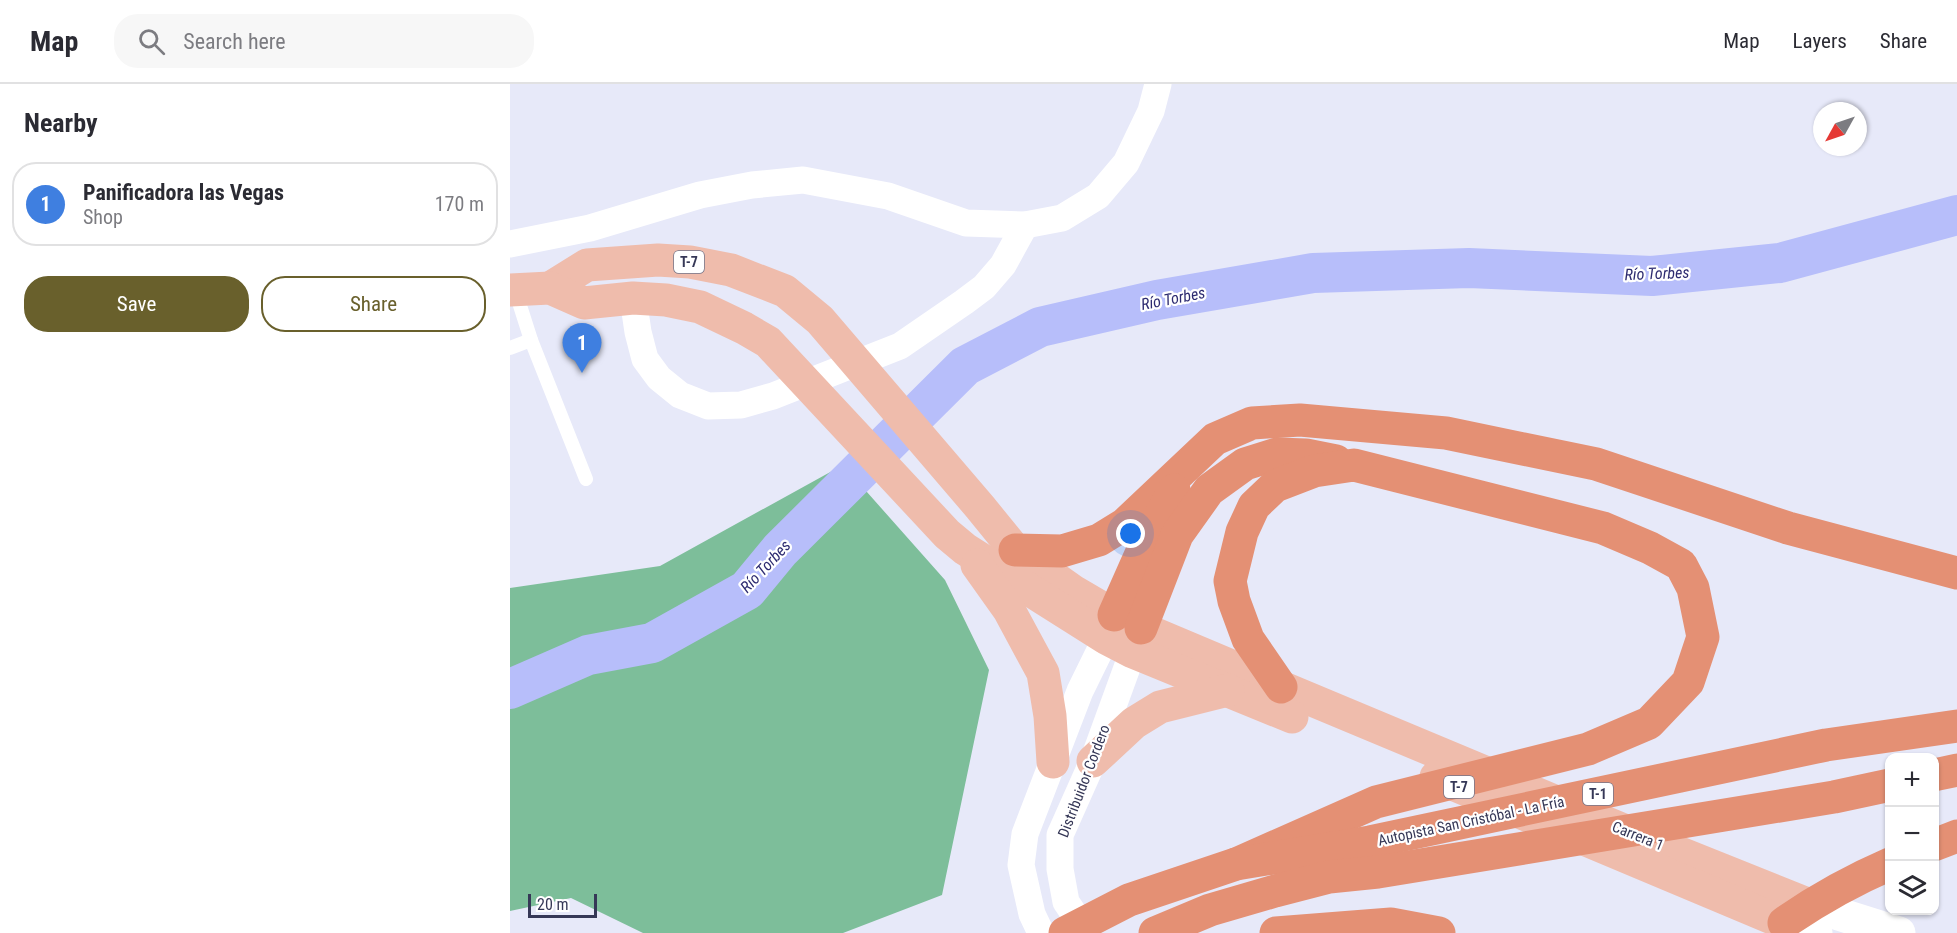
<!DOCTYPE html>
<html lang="en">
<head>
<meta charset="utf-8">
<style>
	body { margin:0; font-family:"Roboto Condensed",sans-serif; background:#f7f7f7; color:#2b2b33 }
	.controls { position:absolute; right:18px; bottom:18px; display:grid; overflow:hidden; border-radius:12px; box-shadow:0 2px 4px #0004 }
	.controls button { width:54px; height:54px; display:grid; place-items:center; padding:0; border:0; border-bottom:2px solid #e1e1e2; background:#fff; color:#2b2b33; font:30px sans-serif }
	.compass { position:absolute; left:1303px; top:18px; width:54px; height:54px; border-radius:50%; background:#fff; box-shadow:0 2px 4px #0004; rotate:230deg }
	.scale { position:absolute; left:18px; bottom:15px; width:69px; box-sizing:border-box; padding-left:6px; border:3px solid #363857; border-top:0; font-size:16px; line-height:21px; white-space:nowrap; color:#363857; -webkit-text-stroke:4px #fff; paint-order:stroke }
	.you { position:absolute; left:621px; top:450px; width:21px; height:21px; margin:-15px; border:4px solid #fff; border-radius:50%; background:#1a73e8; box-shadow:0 0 0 9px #1a73e833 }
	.badge { display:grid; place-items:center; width:39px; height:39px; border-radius:50%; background:#69602c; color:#fff; font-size:20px; font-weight:700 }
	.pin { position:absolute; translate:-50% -50px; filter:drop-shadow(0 2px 3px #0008) }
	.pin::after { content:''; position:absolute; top:32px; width:21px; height:18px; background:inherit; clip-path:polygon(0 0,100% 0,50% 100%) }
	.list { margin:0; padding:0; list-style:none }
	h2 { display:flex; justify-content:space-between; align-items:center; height:78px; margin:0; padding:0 24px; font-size:26px }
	h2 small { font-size:20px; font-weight:400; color:#7c7c81 }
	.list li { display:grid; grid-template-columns:39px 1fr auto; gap:18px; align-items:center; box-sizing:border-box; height:84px; margin:0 12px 12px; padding:0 12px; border:2px solid #e1e1e2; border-radius:24px }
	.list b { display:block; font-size:22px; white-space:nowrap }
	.list p { margin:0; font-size:20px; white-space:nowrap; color:#7c7c81 }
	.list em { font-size:20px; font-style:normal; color:#7c7c81 }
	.actions { display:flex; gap:12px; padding:18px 24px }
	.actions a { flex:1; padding:14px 0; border:2px solid #69602c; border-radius:24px; text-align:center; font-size:21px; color:#69602c }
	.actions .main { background:#69602c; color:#fff }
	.icon { flex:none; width:33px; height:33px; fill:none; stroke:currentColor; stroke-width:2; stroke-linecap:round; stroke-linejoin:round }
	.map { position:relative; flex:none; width:1447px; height:849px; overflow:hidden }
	header { display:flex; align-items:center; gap:36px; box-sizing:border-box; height:84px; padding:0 30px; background:#fff; border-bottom:2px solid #e1e1e2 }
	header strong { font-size:28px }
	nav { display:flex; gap:33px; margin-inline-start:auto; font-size:21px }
	.search { width:420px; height:54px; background:#f7f7f7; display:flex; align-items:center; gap:15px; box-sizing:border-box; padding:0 21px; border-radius:24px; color:#7c7c81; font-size:22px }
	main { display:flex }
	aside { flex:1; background:#fff }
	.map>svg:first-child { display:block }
	.forest { fill:#7dbe9a }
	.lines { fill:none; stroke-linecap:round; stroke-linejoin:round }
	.river { stroke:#b7befa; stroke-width:40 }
	.service { stroke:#fff; stroke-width:14 }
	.minor { stroke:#fff; stroke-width:27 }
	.tertiary { stroke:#fff; stroke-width:33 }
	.primary { stroke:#efbcac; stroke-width:33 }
	.motorway { stroke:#e49074; stroke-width:33 }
	.labels { text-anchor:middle; stroke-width:4.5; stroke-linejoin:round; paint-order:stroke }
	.shield { fill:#fff; stroke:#727489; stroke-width:1.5 }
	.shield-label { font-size:14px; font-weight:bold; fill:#363857 }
	.street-label { font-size:15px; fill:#363857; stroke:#fff }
	.water-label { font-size:16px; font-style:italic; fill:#2d2b70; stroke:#fff }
</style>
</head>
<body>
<header>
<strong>Map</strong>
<div class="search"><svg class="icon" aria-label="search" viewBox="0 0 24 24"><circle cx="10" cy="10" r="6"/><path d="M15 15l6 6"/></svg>Search here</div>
<nav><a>Map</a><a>Layers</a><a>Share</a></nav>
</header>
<main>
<aside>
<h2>Nearby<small></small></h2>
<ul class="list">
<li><span class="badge" style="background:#3f7fe0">1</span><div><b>Panificadora las Vegas</b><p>Shop</p></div><em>170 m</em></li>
</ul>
<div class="actions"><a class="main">Save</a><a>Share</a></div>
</aside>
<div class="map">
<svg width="1447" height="849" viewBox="0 0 1447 849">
	<rect width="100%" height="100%" fill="#e7e9f9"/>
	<path class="forest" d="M333,381l102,115 44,90 -47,225 -99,38h-200l-72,-35 -61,13v-323l150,-22z"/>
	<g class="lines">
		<path class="river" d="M0,605l78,-34 64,-12 95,-53 33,-40 185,-184 75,-39 117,-27 156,-27 156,-5 183,8 128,-13 177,-48"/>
		<g class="service">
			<path d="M5,206l16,50 55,139"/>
			<path d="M0,264l21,-8"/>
		</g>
		<g class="minor">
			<path d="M0,160l80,-16 110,-33 52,-10 51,-5 85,16 78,27 59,2 37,-7 36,-22 28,-33 25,-52 7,-27"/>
			<path d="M123,214l5,34 7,27 14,19 21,17 28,11 33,-1 32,-9 127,-50 64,-44 20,-15 19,-22 22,-40"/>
			<path d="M531,849l-9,-19 -11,-49 4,-31 55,-143 26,-53 6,-19"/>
			<path d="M577,849l-21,-31 -6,-33v-34l33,-74 47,-129"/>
		</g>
		<g class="tertiary">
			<path d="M1300,821l89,28"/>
			<path d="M1274,839l32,10"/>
		</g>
		<g class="primary">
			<path d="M40,204l37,-23 71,-5 32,2 41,8 54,21 35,29 160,187 35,43 58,41 41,24 27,13 140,59 364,152 165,66"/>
			<path d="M0,206l40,-2 34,15 49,-5 33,2 34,7 44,21 24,14 179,192 18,15 141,89 27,14 159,65"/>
			<path d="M467,481l32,45 34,63 7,43 3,46"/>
			<path d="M583,677l41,-38 26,-16 68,-17"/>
			<path d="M926,693l348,146"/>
		</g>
		<g class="motorway">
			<path d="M505,466l47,1 37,-11 26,-16 90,-85 37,-16 48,-3 146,13 150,31 192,64 169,45"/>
			<path d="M604,531l31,-70 29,-55"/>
			<path d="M631,544l36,-93 32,-45 36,-26 32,-10 29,1 30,6"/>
			<path d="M1424,691l23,-5"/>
			<path d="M1424,761l23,-9"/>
			<path d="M726,780l140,-62 212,-53 61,-26 39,-41 15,-45 -10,-49 -12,-23 -31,-17 -47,-20 -249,-63 -40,6 -39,15 -21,20 -12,26 -12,49 4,20 14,38 33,48"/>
			<path d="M1274,839c33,-23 69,-43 106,-59"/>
			<path d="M555,849l64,-33 107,-36 134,-22 456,-97 131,-19"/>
			<path d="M645,849l55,-23 65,-19 54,-14 49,-5 456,-75 56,-12"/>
			<path d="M766,849l115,-9 48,9"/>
		</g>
	</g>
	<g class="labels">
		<g class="shield">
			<rect x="164" y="167" width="30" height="22" rx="4.5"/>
			<rect x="934" y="692" width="30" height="22" rx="4.5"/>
			<rect x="1073" y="699" width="30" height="22" rx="4.5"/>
		</g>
		<g class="shield-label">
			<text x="179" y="183">T-7</text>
			<text x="949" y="708">T-7</text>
			<text x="1088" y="715">T-1</text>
		</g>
		<g class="street-label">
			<text transform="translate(574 697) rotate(-69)" y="5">Distribuidor Cordero</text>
			<text transform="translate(961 737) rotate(-12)" y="5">Autopista San Cristóbal - La Fría</text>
			<text transform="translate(1128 752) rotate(22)" y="5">Carrera 1</text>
		</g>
		<g class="water-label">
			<text transform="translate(1147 189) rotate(-2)" y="6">Río Torbes</text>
			<text transform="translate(663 214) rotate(-11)" y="6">Río Torbes</text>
			<text transform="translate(255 482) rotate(-47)" y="6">Río Torbes</text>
		</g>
	</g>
</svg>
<div class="controls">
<button>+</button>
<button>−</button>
<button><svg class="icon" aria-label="layers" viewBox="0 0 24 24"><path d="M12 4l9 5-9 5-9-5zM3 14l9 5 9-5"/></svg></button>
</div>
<svg class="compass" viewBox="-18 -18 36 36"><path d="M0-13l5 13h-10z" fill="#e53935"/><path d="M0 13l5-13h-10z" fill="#7c7c81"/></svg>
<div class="scale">20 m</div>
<div class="you"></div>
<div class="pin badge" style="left:72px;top:289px;background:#3f7fe0">1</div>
</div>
</main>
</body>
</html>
